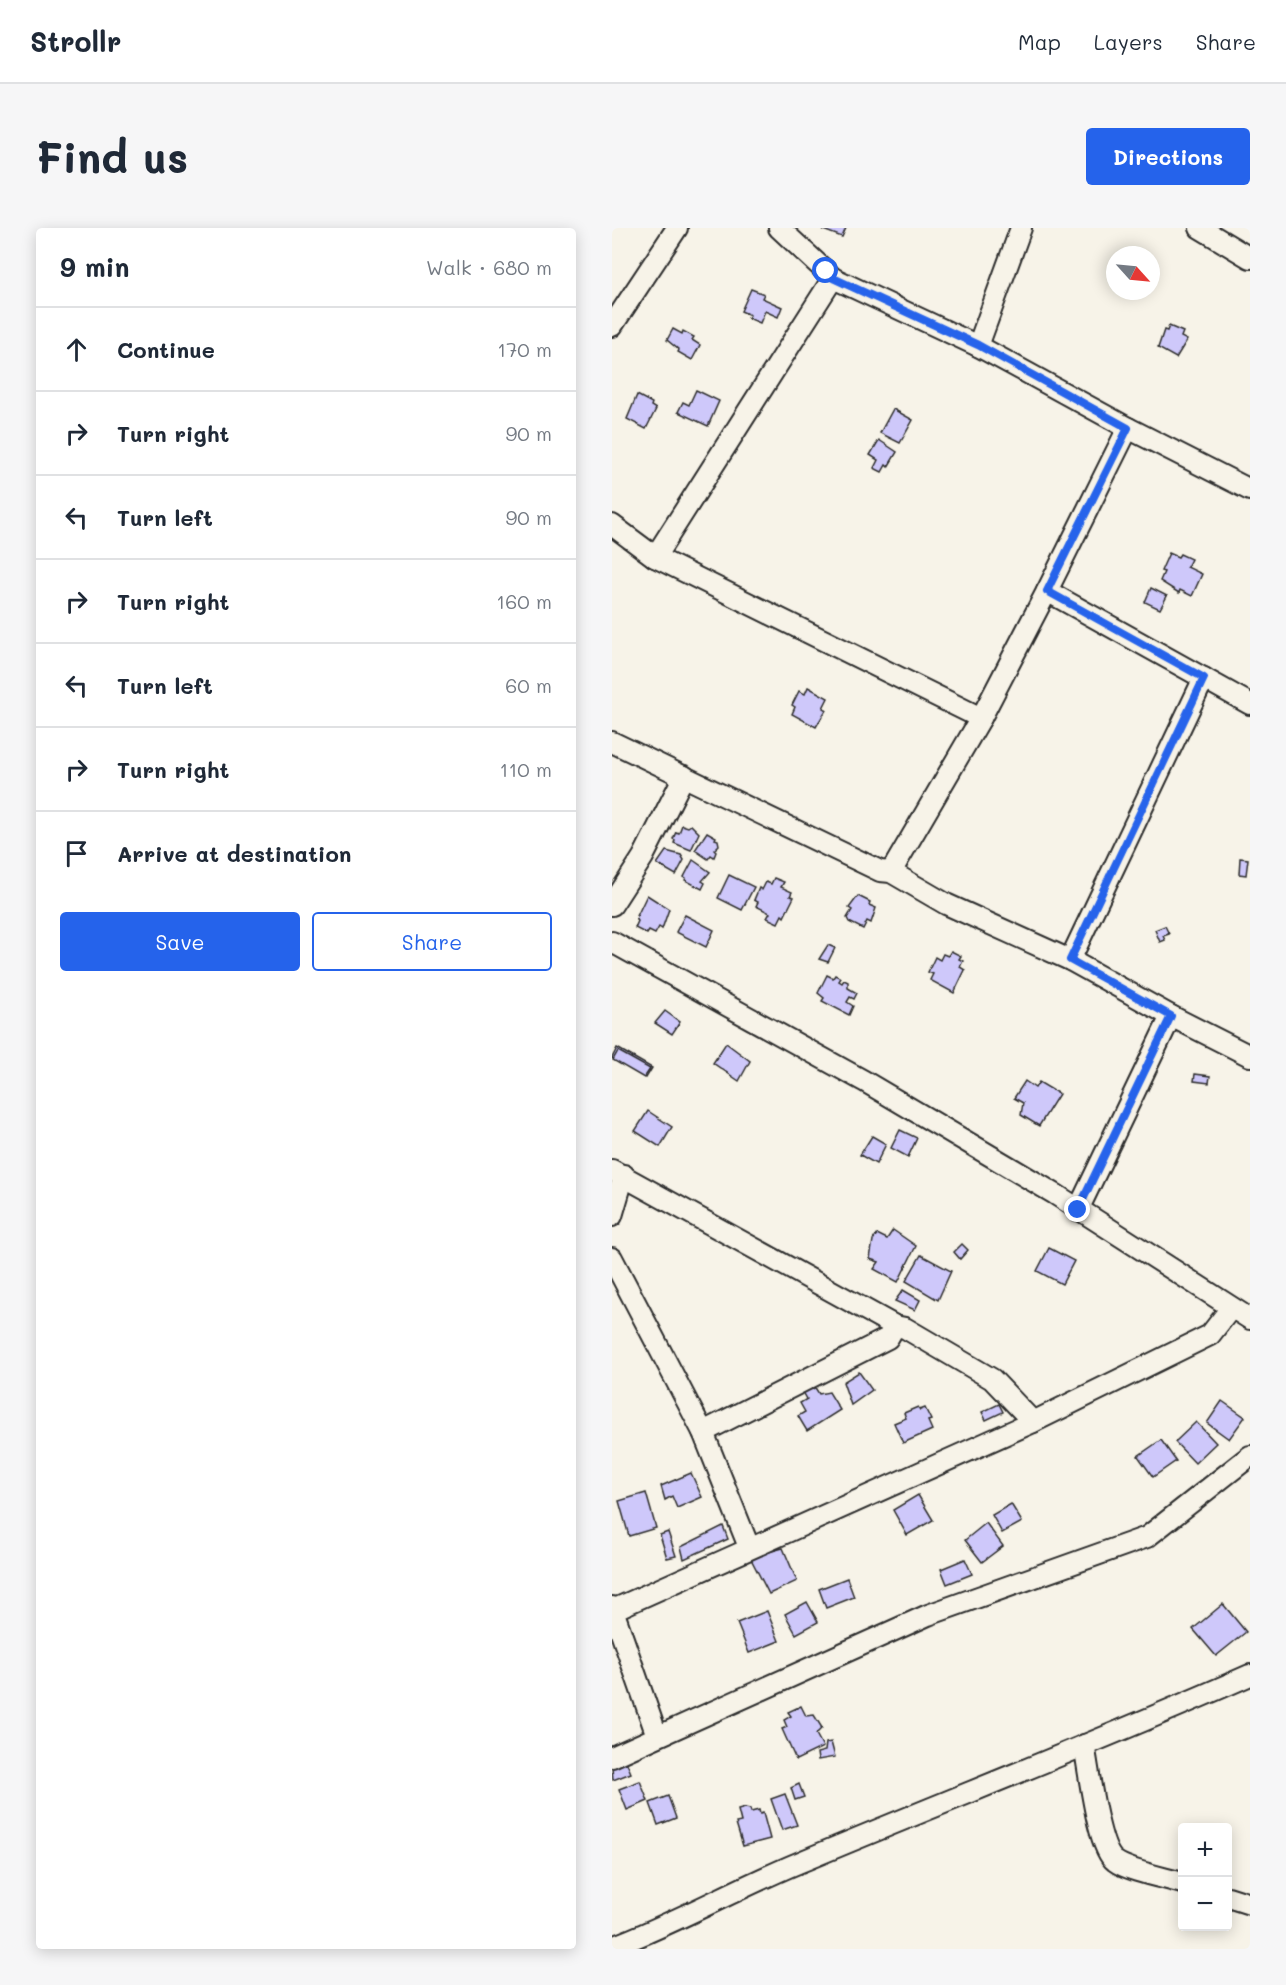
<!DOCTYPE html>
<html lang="en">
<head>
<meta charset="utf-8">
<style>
	body { margin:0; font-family:Mali,sans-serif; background:#f6f6f7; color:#1f2937 }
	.controls { position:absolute; right:18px; bottom:18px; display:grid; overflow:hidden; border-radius:6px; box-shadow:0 3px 15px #0003 }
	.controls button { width:54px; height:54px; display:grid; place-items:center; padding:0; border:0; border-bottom:2px solid #e0e1e3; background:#fff; color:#1f2937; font:30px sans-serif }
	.compass { position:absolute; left:494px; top:18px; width:54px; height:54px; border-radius:50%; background:#fff; box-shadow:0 3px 15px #0003; rotate:117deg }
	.stop { position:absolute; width:18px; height:18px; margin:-14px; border:4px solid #2563eb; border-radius:50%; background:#fff }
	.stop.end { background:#2563eb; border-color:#fff; box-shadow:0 2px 6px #0008 }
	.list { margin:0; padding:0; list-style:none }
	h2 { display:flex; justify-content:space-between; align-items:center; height:78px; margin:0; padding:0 24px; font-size:26px }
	h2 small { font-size:20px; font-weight:400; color:#747a83 }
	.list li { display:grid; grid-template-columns:39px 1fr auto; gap:18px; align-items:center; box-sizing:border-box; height:84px; padding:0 24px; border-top:2px solid #e0e1e3 }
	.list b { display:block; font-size:22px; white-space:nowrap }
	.list em { font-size:20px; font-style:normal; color:#747a83 }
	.actions { display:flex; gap:12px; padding:18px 24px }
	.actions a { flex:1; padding:14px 0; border:2px solid #2563eb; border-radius:6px; text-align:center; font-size:21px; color:#2563eb }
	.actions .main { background:#2563eb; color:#fff }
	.icon { flex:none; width:33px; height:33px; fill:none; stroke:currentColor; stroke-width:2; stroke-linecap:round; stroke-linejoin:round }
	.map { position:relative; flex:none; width:638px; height:1721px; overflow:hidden; border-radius:6px }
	header { display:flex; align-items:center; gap:36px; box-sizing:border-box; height:84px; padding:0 30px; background:#fff; border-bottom:2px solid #e0e1e3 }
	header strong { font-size:28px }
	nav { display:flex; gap:33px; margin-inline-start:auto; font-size:21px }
	.intro { display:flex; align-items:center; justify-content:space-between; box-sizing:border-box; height:144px; padding:0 36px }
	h1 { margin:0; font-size:42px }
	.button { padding:15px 27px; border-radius:6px; background:#2563eb; color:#fff; font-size:21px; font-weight:700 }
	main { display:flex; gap:36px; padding:0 36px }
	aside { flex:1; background:#fff; border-radius:6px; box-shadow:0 3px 15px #0003 }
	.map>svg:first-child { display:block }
	.building { fill:#cec8fa; stroke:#2b2b2b; stroke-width:1.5 }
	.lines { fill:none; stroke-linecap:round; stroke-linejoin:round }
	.minor-casing { stroke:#2b2b2b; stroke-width:24 }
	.minor { stroke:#f7f3e8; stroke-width:20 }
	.route { stroke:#2563eb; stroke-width:8 }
</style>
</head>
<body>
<header>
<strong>Strollr</strong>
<nav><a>Map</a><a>Layers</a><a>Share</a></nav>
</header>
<div class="intro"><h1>Find us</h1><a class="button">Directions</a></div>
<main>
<aside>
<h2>9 min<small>Walk · 680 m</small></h2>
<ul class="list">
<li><svg class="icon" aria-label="ahead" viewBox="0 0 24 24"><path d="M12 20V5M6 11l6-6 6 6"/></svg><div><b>Continue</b></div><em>170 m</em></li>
<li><svg class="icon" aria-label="right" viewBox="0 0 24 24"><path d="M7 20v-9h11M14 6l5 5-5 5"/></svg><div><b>Turn right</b></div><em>90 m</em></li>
<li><svg class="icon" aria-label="left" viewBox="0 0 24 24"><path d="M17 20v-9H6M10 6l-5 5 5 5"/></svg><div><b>Turn left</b></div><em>90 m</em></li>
<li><svg class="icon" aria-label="right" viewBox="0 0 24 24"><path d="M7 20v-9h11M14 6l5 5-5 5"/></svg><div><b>Turn right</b></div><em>160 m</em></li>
<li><svg class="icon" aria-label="left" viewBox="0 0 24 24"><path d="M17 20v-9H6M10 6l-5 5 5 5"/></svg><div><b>Turn left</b></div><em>60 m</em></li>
<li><svg class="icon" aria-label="right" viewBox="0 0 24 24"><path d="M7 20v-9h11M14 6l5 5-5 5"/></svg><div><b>Turn right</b></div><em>110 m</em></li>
<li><svg class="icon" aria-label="arrive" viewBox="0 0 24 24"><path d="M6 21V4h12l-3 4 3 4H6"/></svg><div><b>Arrive at destination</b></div></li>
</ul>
<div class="actions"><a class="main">Save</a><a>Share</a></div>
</aside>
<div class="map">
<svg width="638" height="1721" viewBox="0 0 638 1721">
	<rect width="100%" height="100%" fill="#f7f3e8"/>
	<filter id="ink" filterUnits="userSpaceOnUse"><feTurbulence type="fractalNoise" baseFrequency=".0167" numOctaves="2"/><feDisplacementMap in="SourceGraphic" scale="12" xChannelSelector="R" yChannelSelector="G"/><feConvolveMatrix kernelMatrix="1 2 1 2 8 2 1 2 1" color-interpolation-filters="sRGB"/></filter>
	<g filter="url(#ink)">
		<g class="building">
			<path d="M213,0h21l-4,9 -19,-7z"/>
			<path d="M139,61l13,5 -2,4 20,9 -4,10 -13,-6 -5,12 -12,-5 2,-3 -9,-4z"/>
			<path d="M557,98l14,6 -2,5 6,3 -11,18 -18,-10 6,-18 3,1z"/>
			<path d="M61,101l9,5 1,-3 11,6 -2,3 8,5 -8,15 -14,-8 1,-2 -12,-10z"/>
			<path d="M84,162l23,11 -11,25 -30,-14 5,-10 6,3z"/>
			<path d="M25,167l15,8 -1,3 5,3 -10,20 -19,-10z"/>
			<path d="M281,181l20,11 -13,23 -20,-10z"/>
			<path d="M267,212l18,12 -9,15 -2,-2 -4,7 -8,-4 4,-8 -8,-5z"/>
			<path d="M557,325l9,4 2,-3 11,5 -4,8 15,7 -10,22 -12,-6 -1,3 -19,-12 4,-9 -3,-1z"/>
			<path d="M539,360l16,8 -7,13 -15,-7z"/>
			<path d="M196,459l20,11 -5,10 3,2 -10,17 -24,-13 3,-7 -3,-2 7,-14 6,3z"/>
			<path d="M70,597l6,2 3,-2 8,8 -8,17 -17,-7 1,-3 -2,-1 3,-7 3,1z"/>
			<path d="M95,604l9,5 -1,2 3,1 1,5 -5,5 2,2 -2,5 -3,-2 -3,4 -13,-9z"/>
			<path d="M54,623l15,4 3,5 -8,15 -19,-11z"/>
			<path d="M628,630l8,1 -2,16 -7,-1z"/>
			<path d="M81,632l17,12 -8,9 3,2 -3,6 -17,-9 1,-2 -2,-1z"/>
			<path d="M117,647l25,12 -12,23 -24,-12z"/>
			<path d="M162,650l10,4 -3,5 11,5 -2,4 4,1 -10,20 -2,-2 -4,8 -11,-5 3,-5 -14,-7 2,-4 -4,-2 5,-12 3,2 4,-8 5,2z"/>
			<path d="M35,667l22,14 -7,20 -3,-2 -4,7 -6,-3 -2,3 -12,-6 3,-7 -2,-1 1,-4z"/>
			<path d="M246,668l12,6 -1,3 7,3 -5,15 -4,-2 -4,8 -14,-7 -2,-4 5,-8 -3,-2z"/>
			<path d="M73,687l29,15 -8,17 -30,-15z"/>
			<path d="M553,698l4,8 -6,2 2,4 -5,2 -5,-12z"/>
			<path d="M216,717l7,3 -7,14 -9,-3z"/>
			<path d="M339,723l10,5 -2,3 4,2 -3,6 5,3 -11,23 -24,-13 3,-6 -5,-2 7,-15 5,3 3,-6 5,2z"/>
			<path d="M215,747l6,3 2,-3 6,3 -2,3 3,2 2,-3 4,2v6l9,5 -3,6 -4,-2 -3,5 6,4 -4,9 -27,-14 2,-3 -6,-5z"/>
			<path d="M53,783l15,11 -8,12 -17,-11z"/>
			<path d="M114,815l24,18 -11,20 -26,-18z"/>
			<path d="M5,820l35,20 -6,10 -34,-20z"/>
			<path d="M6,823l32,18 -6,9 -31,-18z"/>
			<path d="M583,846l15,2 -1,7 -15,-2z"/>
			<path d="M413,853l10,7 4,-6 20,12 -20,32 -18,-11 2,-12 -9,-5z"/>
			<path d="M36,883l24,16 -12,20 -25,-16z"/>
			<path d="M288,902l17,8 -9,19 -17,-9z"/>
			<path d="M260,908l14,8 -10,20 -16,-9z"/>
			<path d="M281,1002l23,16 -18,36 -24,-13 5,-7 -9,-3 3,-19 4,-6 10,5z"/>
			<path d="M350,1016l6,6 -8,9 -6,-7z"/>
			<path d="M437,1020l25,13 -12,23 -25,-13z"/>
			<path d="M309,1027l30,16 -13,29 -32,-19z"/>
			<path d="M291,1062l17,10 -5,10 -20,-9z"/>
			<path d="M247,1144l13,18 -21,15 -8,-23z"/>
			<path d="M202,1158l5,8 10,-2 11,18 -33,21 -9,-15 7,-4 -5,-9 7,-4 -4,-7z"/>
			<path d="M610,1173l23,16 -16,22 -22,-16z"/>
			<path d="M387,1176l4,8 -17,8 -4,-8z"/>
			<path d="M306,1179l2,3 5,-2 6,12 -3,1 4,9 -29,13 -9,-20 12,-5 -2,-5z"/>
			<path d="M584,1194l20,21 -21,20 -20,-21z"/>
			<path d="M549,1212l15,21 -23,16 -15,-21z"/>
			<path d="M79,1245l11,24 -25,11 -5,-12 -7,4 -4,-14z"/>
			<path d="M34,1265l10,35 -27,8 -10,-35z"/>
			<path d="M306,1267l15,25 -26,15 -14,-25z"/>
			<path d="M399,1276l11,18 -20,11 -10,-18z"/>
			<path d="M374,1295l17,23 -21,16 -17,-22z"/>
			<path d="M111,1298l5,13 -44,20 -3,-12z"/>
			<path d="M56,1304l8,24 -9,2 -7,-23z"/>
			<path d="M171,1320l14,33 -28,13 -19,-37z"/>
			<path d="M353,1331l7,15 -25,10 -6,-15z"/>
			<path d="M235,1350l7,19 -28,11 -7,-19z"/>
			<path d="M195,1374l11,20 -22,12 -11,-20z"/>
			<path d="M611,1376l23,28 -30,24 -23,-27z"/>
			<path d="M155,1383l12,30 -30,12 -12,-30z"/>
			<path d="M189,1478l5,10 8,-1 8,13 -6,6 7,13 -27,13 -14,-31 5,-2 -3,-7 7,-4 -3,-4z"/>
			<path d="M219,1514l4,15 -17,3 -1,-7 8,-2 1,-8z"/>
			<path d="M14,1533l5,12 -18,7 -1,-13z"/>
			<path d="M28,1553l8,20 -21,9 -8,-21z"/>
			<path d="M187,1556l5,13 -9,3 -4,-12z"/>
			<path d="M173,1566l12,31 -15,5 -11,-31z"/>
			<path d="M56,1568l8,22 -18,7 -8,-22z"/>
			<path d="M133,1580l5,1 1,3 8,-2 1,4 3,-1 7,26 -27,7 -7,-23 5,-1 -3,-12z"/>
		</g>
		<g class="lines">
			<g class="minor-casing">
				<g id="minor">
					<path d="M167,0l54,50 145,68 150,82 122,62"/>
					<path d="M588,0l50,30"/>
					<path d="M0,98l65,-98"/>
					<path d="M366,118l43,-118"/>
					<path d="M0,297l43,32 326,161"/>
					<path d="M43,329l178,-279"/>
					<path d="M435,363l203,113"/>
					<path d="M0,514l268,129 11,1 55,32 124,56 101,56 79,40"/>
					<path d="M279,644l90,-154 66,-127 81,-163"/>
					<path d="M0,677l31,-48 41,-81"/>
					<path d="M0,714l252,139 191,113 195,125"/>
					<path d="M458,732l134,-282"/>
					<path d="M0,942l283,156 10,2 87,51 41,43"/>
					<path d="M466,982l93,-194"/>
					<path d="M0,988l12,-41"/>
					<path d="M0,1030l91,174 46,115"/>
					<path d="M91,1204l185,-94 7,-12"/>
					<path d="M0,1379l45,129"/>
					<path d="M1,1382l420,-188 177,-87 21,-27"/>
					<path d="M472,1517c5,24 13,103 31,116 13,10 51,17 67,22"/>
					<path d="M0,1529l316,-142 219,-78 103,-81"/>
					<path d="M616,1669l22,7"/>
					<path d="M0,1719c64,-24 123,-58 186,-84 150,-63 303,-122 452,-188"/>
				</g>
			</g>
			<use href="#minor" class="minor"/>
		</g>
	</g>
	<g class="lines" filter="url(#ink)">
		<path class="route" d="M214,43l7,7 145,67 150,83 -81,163 157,87 -134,282 101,56 -93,194"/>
	</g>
</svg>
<div class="controls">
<button>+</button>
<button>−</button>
</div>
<svg class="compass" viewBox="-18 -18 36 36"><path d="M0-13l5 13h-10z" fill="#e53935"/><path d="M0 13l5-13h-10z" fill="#747a83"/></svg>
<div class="stop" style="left:214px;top:43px"></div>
<div class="stop end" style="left:466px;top:982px"></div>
</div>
</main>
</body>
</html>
